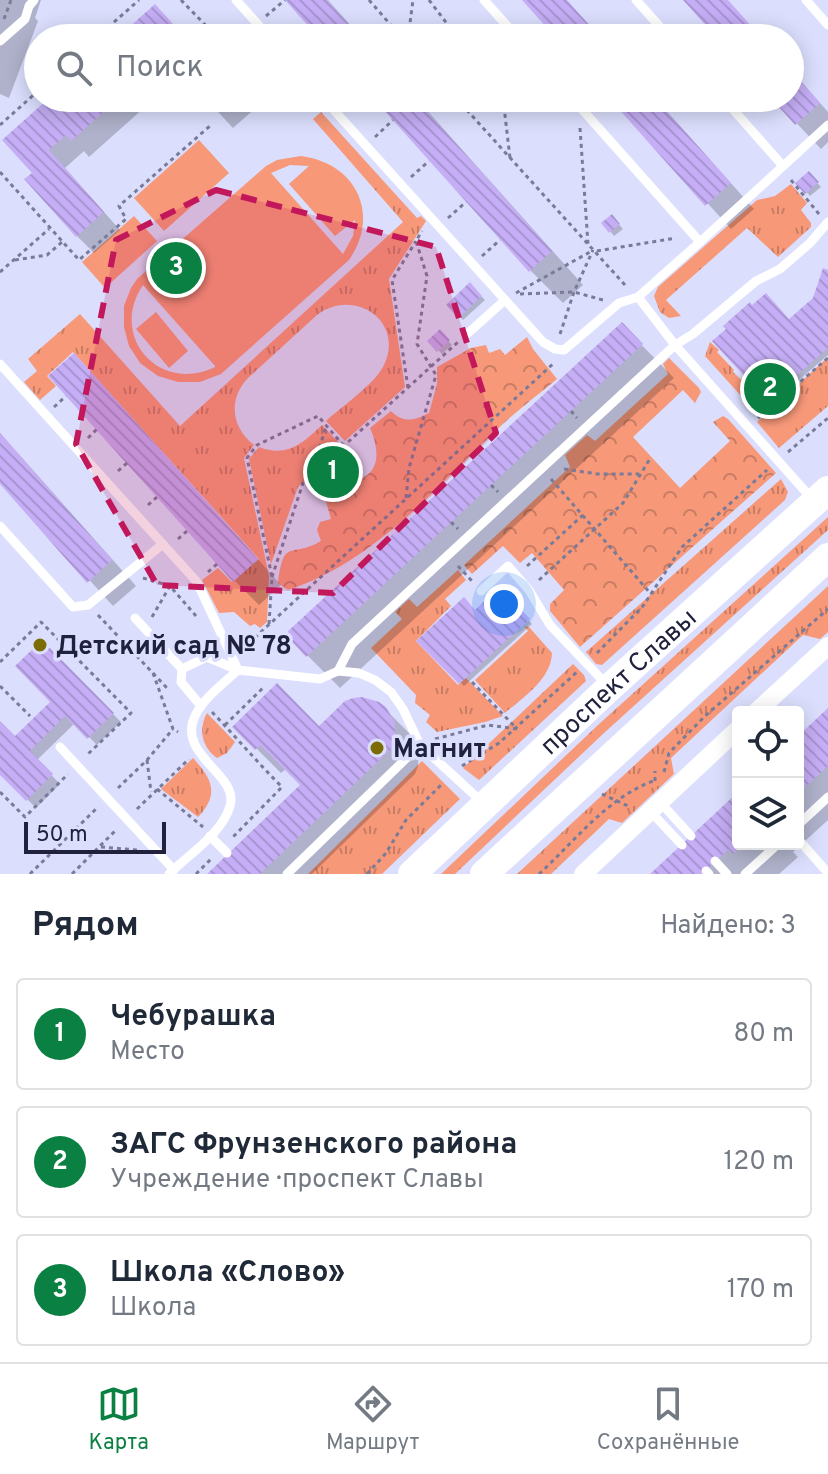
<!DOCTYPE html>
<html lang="ru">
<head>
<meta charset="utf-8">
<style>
	body { margin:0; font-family:Overpass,sans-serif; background:#f6f6f7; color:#1f2937 }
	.controls { position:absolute; right:24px; bottom:24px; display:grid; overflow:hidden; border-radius:8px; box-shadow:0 4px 20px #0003 }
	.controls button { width:72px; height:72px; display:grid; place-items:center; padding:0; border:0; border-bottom:2px solid #e0e1e3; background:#fff; color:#1f2937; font:40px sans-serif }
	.scale { position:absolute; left:24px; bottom:20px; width:142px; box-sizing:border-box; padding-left:8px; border:4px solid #20223d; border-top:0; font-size:22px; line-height:28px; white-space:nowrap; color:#20223d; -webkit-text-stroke:6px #dbdffd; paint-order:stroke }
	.you { position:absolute; left:504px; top:604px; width:28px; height:28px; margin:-20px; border:6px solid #fff; border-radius:50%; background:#1a73e8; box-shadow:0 0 0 12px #1a73e833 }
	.badge { display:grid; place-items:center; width:52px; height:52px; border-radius:50%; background:#0b8043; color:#fff; font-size:26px; font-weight:700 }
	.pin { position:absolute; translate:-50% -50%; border:4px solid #fff; box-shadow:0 2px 8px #0006 }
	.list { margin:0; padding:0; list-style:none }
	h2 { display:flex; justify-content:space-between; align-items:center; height:104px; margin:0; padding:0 32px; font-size:34px }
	h2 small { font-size:26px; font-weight:400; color:#747a83 }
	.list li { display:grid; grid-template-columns:52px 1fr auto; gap:24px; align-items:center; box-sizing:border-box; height:112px; margin:0 16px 16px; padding:0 16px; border:2px solid #e0e1e3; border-radius:8px }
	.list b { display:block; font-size:30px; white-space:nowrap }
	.list p { margin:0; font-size:26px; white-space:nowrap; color:#747a83 }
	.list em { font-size:26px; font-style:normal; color:#747a83 }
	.icon { flex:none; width:44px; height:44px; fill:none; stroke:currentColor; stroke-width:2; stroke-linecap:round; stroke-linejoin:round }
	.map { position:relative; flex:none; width:828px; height:874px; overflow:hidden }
	.search { position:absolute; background:#fff; box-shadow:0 4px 20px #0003; left:24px; right:24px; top:24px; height:88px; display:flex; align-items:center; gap:20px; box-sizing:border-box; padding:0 28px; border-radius:44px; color:#747a83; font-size:30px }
	.sheet { height:488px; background:#fff }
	nav { display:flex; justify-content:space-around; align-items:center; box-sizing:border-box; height:112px; border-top:2px solid #e0e1e3; background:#fff; font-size:22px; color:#747a83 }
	nav a { display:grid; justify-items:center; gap:4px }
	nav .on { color:#0b8043 }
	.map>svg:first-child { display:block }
	.grass { fill:url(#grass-tufts) }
	.forest { fill:url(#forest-crowns) }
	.pitch { fill:#f79879; fill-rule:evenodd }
	.shadow { fill:#0003 }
	.building { fill:url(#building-back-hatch) }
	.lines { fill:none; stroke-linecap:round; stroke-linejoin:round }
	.path { stroke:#797b98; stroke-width:3; stroke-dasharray:4 4; stroke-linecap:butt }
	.lane { stroke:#fff; stroke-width:9 }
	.street { stroke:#fff; stroke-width:18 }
	.primary { stroke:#fff; stroke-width:28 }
	.marked { fill:#c2185b; fill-opacity:0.2; stroke:#c2185b; stroke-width:6; stroke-dasharray:16 10; stroke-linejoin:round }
	.poi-dot { fill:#7c6c06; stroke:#dbdffd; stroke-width:3 }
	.labels { text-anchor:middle; stroke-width:7; stroke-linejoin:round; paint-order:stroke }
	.poi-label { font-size:26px; font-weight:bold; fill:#20223d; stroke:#dbdffd; text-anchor:start }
	.street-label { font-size:26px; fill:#20223d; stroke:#dbdffd }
</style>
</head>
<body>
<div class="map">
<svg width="828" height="874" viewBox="0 0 828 874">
	<defs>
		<pattern id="grass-tufts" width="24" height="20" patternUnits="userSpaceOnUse" patternTransform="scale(2)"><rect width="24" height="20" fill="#f79879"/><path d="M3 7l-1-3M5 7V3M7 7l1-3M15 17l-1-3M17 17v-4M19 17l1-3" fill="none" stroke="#c87c64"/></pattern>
		<pattern id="forest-crowns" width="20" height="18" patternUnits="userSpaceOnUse" patternTransform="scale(2)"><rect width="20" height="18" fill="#f79879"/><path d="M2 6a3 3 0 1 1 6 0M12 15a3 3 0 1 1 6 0" fill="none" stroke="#c87c64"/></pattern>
		<pattern id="building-back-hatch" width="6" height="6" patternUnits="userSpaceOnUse" patternTransform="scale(2)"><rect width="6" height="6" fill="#c5aef5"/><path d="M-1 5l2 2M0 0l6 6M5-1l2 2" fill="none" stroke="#a995d3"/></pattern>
	</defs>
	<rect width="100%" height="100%" fill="#dbdffd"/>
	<g class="grass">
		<path d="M321,112l96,106 4,-2 5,5 -37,58 16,108 -60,54 -19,-20c16,-15 49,-37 58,-56 21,-44 -30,-78 -67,-50l-69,63c-20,21 -17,49 6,67l-10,13 25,118 -2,46 -7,6 -5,-4 -5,2 -16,-14 -15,1 -17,-33 16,-12 14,14 27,-23 -186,-207 -26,24 9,10 -16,14 -16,-18 13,-11 -9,-12 52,-45 100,112 223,-204 -90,-103z"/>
		<path d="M791,184l16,19 -6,7 10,13v4l-33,30 -31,-29 -81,72 15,16 -12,2 -9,-6 -6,-16 4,-9 99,-87 18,-4z"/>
		<path d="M710,342l9,8 -2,2 17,18 -1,2 15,14 -2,2 3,3 -7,6 -37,-41z"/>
		<path d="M828,357v49l-49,42 -22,-26z"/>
		<path d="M322,425l19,20 -43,42 -27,77 -22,-105 10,-12c28,11 44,-4 63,-22z"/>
		<path d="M781,479l7,13 -3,8 -183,165 -6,-1 -10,-12z"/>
		<path d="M828,517v13l-224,203 -149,141h-14l157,-149z"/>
		<path d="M458,570l8,10 -21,19 6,7 -35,35 42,44 8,-7 37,38 -18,6 -48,10 -11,-10 4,-7 -15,-12 1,-8 -45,-47 31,-29 -7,-7 14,-13 8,8z"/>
		<path d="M828,586v46l-8,7 -17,-4 -132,123 3,16 -52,49 -13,-4 -58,55h-34z"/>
		<path d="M524,626l5,1 23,26c-1,26 -28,44 -47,60l-30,-33 53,-49z"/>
		<path d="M573,664l11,11 2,6 -107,99 -16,-12z"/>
		<path d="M207,713l28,29 -8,11 -10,5c-15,-10 -19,-29 -10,-45z"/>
		<path d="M193,758c19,21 27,36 5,59l-37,-28z"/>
		<path d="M422,761l38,38 -78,75h-74z"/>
	</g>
	<g class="forest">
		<path d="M527,337l6,12 24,30c-17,14 -35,28 -52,43 -66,62 -128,139 -217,168l-10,-7c6,-47 13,-24 43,-42l-4,-11 3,-8 11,-3 -6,-21 13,-15c38,0 46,-23 32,-55l21,-17c13,13 24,9 38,2l8,-29v-17l34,-19 15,-3 3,8 11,-4 5,6z"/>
		<path d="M669,358l30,30 2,4 -6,11 -12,-13 -50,47 47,51 50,-47 -17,-19 10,-6 5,3 48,54 -196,174 -30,-36v-7l14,-14 -32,-37 -12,10 -17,-17 -31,28 -8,-9 106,-98 -5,-12 22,-20 8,6 73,-67 -5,-10z"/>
	</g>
	<g class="pitch">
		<path d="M199,140l30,33 -65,58 -30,-33z"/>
		<path d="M301,156c55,7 80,58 48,104l-128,114 -21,8h-22l-20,-6 -18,-13 -11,-17 -5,-19v-21l7,-18 6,-9 129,-113 11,-6zM290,165l19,1 -20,18 46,52 20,-16 -2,16 -10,18 -72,-81zM143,285l72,81v1c-55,27 -107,-30 -72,-82z"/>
		<path d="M134,216l23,25 -52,47 -23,-26z"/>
		<path d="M156,312l32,39 -19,17 -33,-39z"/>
	</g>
	<g class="shadow">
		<path d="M0,0h41l-6,18 3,3 -29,77 -9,-4z"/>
		<path d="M288,0h40l34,38h-40z"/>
		<path d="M790,69l38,43v30l-7,7 -48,-51h17z"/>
		<path d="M52,98h103l-66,59 -5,-6 -19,17 55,62 -26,23 -17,-17 -43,-63z"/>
		<path d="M205,98h48l6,7 -26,23z"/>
		<path d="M376,98h40l167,187 -20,18 -33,-33z"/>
		<path d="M612,98h43l99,111 -23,20z"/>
		<path d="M809,174l12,13 -11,9 -12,-13z"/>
		<path d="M612,217l11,12 -9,7 -10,-13z"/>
		<path d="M828,272v83l-56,48 -57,-62 74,-19 26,-23z"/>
		<path d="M470,285l15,15 -22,20 -15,-15z"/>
		<path d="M622,325l52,53 -334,310 -33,-33z"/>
		<path d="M440,332l12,13 -10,9 -12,-13z"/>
		<path d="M98,380l183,205 -22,20 -25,-25z"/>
		<path d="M0,433l136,153 -23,20 -113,-125z"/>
		<path d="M500,589l32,35 -68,62 -45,-45 56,-29z"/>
		<path d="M42,643l79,79 -24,23 -22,-22 -38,37 23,24 -24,24 -36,-36v-48l15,15 38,-37z"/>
		<path d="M385,709l26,26 8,14 -1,17 -3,8 -103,100h-101l91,-89 -16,-16 -5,4 -46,-46 84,1z"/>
		<path d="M828,711v109l-35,32 5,5 -19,17h-126l85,-79v49h60v-105z"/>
	</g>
	<g class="building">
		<path d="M285,0h42l34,38h-42z"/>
		<path d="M522,0h45l34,38h-45z"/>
		<path d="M683,0h45l34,38h-45z"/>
		<path d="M155,4l29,32 8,-7 8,9h-83z"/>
		<path d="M790,69l30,34 -25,22 -24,-27h19z"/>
		<path d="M49,98h70l-48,43 -5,-6 -17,15 55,62 -28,25 -52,-58 8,-6 -30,-33z"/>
		<path d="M202,98h29l-16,14z"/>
		<path d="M373,98h42l137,153 -23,21z"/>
		<path d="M609,98h46l76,85 -26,23z"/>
		<path d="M809,171l10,11 -14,12 -10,-11z"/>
		<path d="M612,214l8,10 -11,9 -8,-10z"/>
		<path d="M823,268l5,2v78l-61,53 -55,-60 14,-12 -3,-3 27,-24 2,3 14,-12 23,26 24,-21z"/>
		<path d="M470,282l12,14 -24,22 -12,-13z"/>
		<path d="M622,322l21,22 -337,313 -21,-23z"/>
		<path d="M440,329l10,11 -13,12 -10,-11z"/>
		<path d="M74,353l184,206 -25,23 -185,-206z"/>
		<path d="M0,433l112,127 -25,23 -87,-99z"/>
		<path d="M500,586l30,33 -71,65 -43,-43 48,-44 11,13z"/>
		<path d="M42,640l72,73 -27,26 -22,-23 -35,35 23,23 -27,27 -26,-26v-54l15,15 35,-34 -35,-36z"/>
		<path d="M277,683l42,43 26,-25 8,-3 9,-1 17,5 7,5 9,16v18l-4,8 -131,125h-53l93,-89 -40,-40 -5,5 -23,-23z"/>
		<path d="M828,708v58l-27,25 -3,-3v-52z"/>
		<path d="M738,792v52h6l-11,10 -4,-5 -27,25h-52z"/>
	</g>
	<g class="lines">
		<g class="path">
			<path d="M181,0l37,38"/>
			<path d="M369,0l33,38"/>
			<path d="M429,0l29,38"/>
			<path d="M266,16l19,-16"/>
			<path d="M4,19l7,-19"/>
			<path d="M96,38l43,-38"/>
			<path d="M408,38l5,-38"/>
			<path d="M456,98l169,187"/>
			<path d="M503,98l7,60"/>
			<path d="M0,125l38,-34"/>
			<path d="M580,128l8,116"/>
			<path d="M375,137l18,-17"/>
			<path d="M0,172l79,88 47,-41 -7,-13 92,-81"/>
			<path d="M411,177l18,-16"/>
			<path d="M791,180l28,34"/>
			<path d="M448,218l18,-16"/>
			<path d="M597,251l79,-13"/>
			<path d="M482,256l18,-16"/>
			<path d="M15,260l32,-5 15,-13"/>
			<path d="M0,272l49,-43"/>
			<path d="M516,293l74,-41"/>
			<path d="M520,294l54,-2 29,8"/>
			<path d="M560,334l14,-42 19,-42"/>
			<path d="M408,388l-16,-108 24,-39"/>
			<path d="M743,399l13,-10"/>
			<path d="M54,407l12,-11"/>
			<path d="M571,411l6,7"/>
			<path d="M758,418l70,-60"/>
			<path d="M88,438l9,-9"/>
			<path d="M788,452l40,-34"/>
			<path d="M564,469l34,5h41"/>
			<path d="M118,471l9,-8"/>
			<path d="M313,471l13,-45"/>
			<path d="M551,479l100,115"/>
			<path d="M491,485l7,7"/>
			<path d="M406,498l3,-30 27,-93 -19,-31 10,-68 -11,-35 6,-10"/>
			<path d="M148,505l9,-8"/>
			<path d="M451,522l7,7"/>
			<path d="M178,539l9,-8"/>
			<path d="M458,566l14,15"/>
			<path d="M527,566l56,-51"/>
			<path d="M208,572l9,-8"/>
			<path d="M272,577l31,-94 155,-141"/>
			<path d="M143,578l27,8 26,30"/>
			<path d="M539,580l84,-77 28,-46"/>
			<path d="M98,615l69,73"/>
			<path d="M152,617l18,-31"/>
			<path d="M269,624l3,-47 -25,-119 10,-13 61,-29 25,29"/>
			<path d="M246,651l3,-7 13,-13 293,-269"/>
			<path d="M597,653l46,-47 39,-59 85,-77"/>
			<path d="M0,662l41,-40 90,91 -43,41"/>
			<path d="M153,673l20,56 5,3"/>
			<path d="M472,682l45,47"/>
			<path d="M0,686l30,30"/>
			<path d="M212,712c24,25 45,50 70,75l-51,52"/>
			<path d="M225,725l40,-39"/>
			<path d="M435,739l53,-14 29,4"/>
			<path d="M147,760l4,32"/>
			<path d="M462,766l37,-23 78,-71"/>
			<path d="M664,772l5,-19 36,-37 123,-107"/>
			<path d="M655,781v-10"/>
			<path d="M118,788l29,-28 26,-31"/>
			<path d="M157,789l46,38"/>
			<path d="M0,792l25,25 43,-43"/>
			<path d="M602,794l26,12"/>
			<path d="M137,809l52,-50"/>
			<path d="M101,847l36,3"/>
			<path d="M30,874l68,-67"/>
			<path d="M72,874l45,-45"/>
			<path d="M196,874l16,-16"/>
			<path d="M367,874l19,-21 20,-33 36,-36"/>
			<path d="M539,874c35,-32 68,-76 114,-93"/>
		</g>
		<g class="lane">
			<path d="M236,0l34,38"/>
			<path d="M484,0l34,38"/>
			<path d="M636,0l34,38"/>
			<path d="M806,0l22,25"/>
			<path d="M0,41l25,-22 4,-13 5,-6"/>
			<path d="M323,98l220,244 12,7 9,1 55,-47 19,-6 62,-55 -128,-144"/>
			<path d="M723,98l60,68"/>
			<path d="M700,242l128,-117"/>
			<path d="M638,297l37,48 138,155"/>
			<path d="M467,334l38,-34"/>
			<path d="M0,364l197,218 41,88 82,9 18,-8 21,2 16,7 16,12 12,17 17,36 62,57"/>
			<path d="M0,526l73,81 15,-2 75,-61"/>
			<path d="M481,591l27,-25 21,24 21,35 58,61"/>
			<path d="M135,618l47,51 -1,13 20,24"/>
			<path d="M338,671l14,-27 323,-299 18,-11 63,-53 24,-12 30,-26 18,-21"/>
			<path d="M60,747l114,123"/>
			<path d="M660,802l31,34"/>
			<path d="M650,811l32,34"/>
			<path d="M798,825l30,-28"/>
			<path d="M210,836l17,17"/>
			<path d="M798,839l30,34"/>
			<path d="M715,861l12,13"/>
			<path d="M706,871l3,3"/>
			<path d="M169,874c20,-20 53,-40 61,-68 10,-32 -56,-51 -34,-92 9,-17 28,-31 42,-44l-31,-13 -25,12"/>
			<path d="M287,874l133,-129"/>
			<path d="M745,874l33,-30"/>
		</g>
		<g class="street">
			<path d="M756,712l72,-66"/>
			<path d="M583,874l155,-145"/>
		</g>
		<g class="primary">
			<path id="s1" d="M412,874l197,-186 219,-198"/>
			<path d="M484,874l344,-317"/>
		</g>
	</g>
	<path class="marked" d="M216,190l220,57 60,186 -163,160 -176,-8 -81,-141 40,-204z"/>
	<g class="poi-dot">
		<circle cx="40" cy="645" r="8"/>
		<circle cx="377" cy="748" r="8"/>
	</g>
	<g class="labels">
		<g class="poi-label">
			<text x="56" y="654">Детский сад № 78</text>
			<text x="393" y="757">Магнит</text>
		</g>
		<g class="street-label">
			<text dy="9" stroke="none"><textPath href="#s1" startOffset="282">проспект Славы</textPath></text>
		</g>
	</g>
</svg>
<div class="controls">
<button><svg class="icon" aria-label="locate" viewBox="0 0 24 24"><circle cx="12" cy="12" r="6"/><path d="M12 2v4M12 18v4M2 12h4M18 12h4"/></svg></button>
<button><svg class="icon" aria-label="layers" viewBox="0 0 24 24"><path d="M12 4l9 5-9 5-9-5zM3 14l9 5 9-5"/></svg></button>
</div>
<div class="scale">50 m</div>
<div class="you"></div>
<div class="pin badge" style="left:333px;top:472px">1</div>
<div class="pin badge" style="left:770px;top:389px">2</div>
<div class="pin badge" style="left:176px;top:268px">3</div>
<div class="search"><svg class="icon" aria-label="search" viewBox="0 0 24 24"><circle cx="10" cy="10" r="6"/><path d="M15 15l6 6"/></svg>Поиск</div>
</div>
<section class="sheet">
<h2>Рядом<small>Найдено: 3</small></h2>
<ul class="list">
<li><span class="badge">1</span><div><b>Чебурашка</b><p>Место</p></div><em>80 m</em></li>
<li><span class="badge">2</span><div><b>ЗАГС Фрунзенского района</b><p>Учреждение · проспект Славы</p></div><em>120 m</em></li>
<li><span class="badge">3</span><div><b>Школа «Слово»</b><p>Школа</p></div><em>170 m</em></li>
</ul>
</section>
<nav>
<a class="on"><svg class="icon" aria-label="map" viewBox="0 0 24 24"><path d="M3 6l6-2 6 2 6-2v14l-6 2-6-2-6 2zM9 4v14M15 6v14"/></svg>Карта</a>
<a><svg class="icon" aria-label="directions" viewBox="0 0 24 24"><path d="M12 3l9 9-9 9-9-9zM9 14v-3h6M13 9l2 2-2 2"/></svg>Маршрут</a>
<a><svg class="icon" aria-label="saved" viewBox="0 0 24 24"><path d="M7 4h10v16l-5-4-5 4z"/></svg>Сохранённые</a>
</nav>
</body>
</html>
